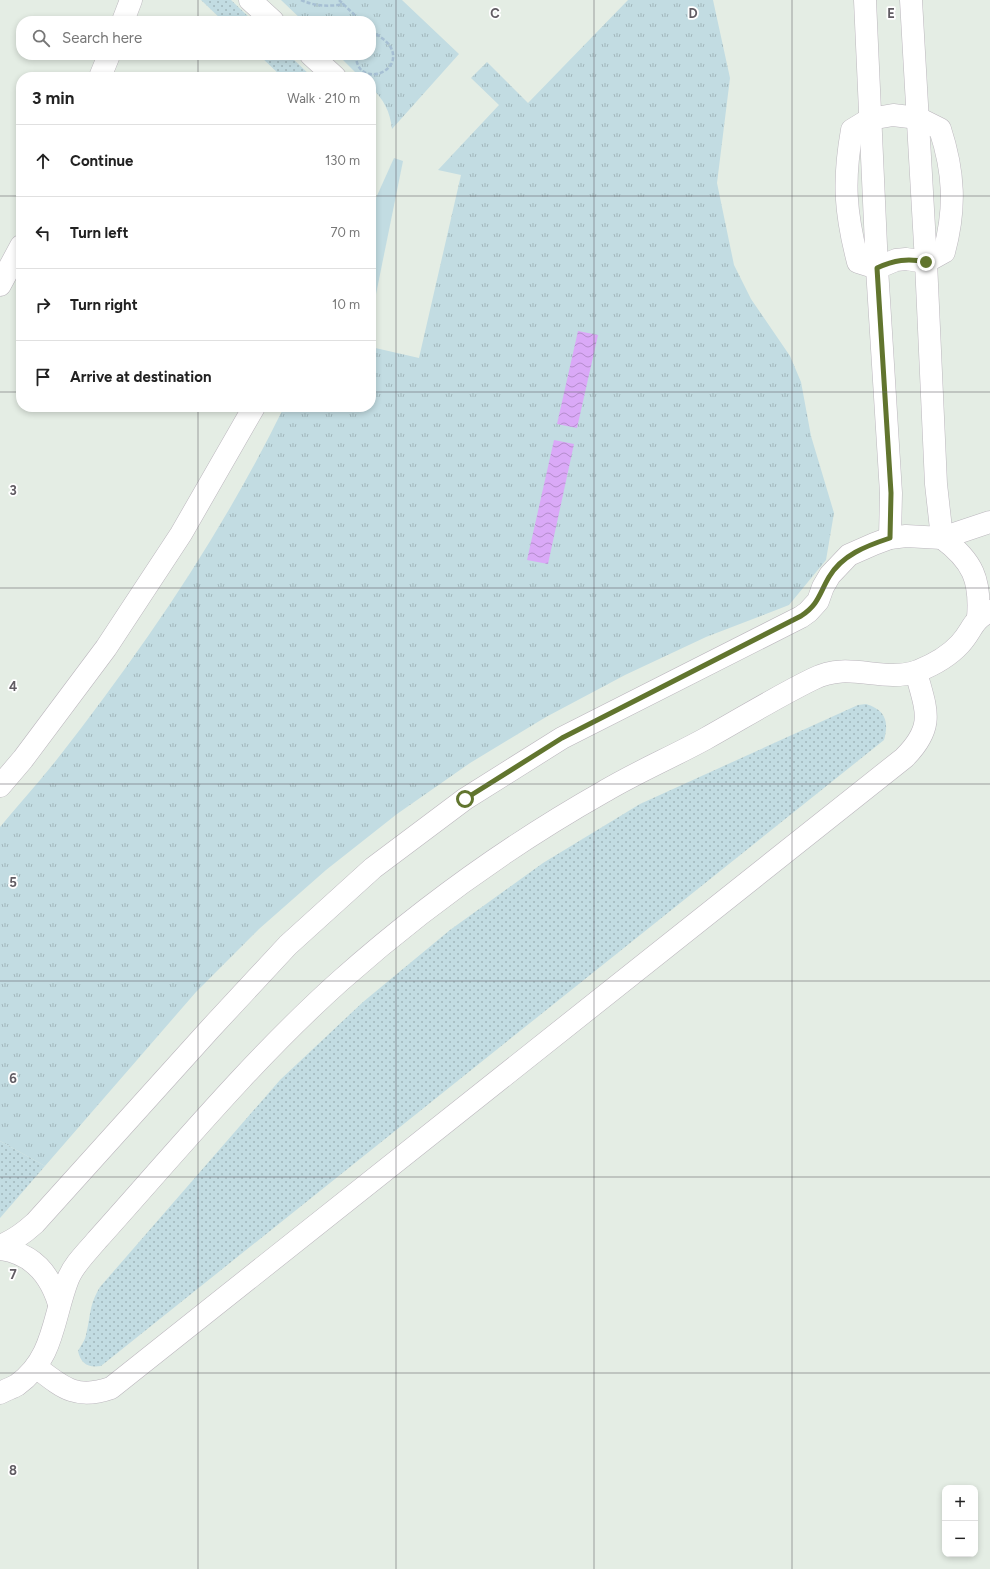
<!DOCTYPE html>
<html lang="en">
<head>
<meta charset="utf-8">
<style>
	body { margin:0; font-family:Figtree,sans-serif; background:#f6f6f6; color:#222 }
	.controls { position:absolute; right:12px; bottom:12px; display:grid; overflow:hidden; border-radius:8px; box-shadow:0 2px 6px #0003 }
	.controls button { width:36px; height:36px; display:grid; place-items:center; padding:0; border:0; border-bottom:1px solid #e0e0e0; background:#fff; color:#222; font:20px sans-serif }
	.stop { position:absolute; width:12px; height:12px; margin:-9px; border:3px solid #61752e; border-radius:50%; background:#fff }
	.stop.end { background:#61752e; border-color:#fff; box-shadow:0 1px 4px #0008 }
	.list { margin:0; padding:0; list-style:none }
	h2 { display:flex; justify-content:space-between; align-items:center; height:52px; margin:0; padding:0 16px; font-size:17px }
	h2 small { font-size:13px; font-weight:400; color:#767676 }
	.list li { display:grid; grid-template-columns:26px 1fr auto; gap:12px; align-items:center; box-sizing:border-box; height:72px; padding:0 16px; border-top:1px solid #e0e0e0 }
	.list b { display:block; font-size:15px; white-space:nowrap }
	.list em { font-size:13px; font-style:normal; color:#767676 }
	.icon { flex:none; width:22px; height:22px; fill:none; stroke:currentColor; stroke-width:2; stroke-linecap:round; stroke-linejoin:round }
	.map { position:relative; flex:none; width:990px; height:1569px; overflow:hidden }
	.search { position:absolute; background:#fff; box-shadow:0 2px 6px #0003; left:16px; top:16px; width:360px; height:44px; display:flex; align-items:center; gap:10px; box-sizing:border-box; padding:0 14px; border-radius:16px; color:#767676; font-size:15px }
	.panel { position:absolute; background:#fff; box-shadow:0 2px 6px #0003; left:16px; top:72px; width:360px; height:340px; border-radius:16px }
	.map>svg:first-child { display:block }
	.grass { fill:#c2dce2 }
	.park { fill:url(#park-tufts) }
	.garden { fill:url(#garden-dots) }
	.water { fill:url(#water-waves) }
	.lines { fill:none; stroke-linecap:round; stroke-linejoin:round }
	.minor-casing { stroke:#bbb6bd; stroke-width:23 }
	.path { stroke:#a6bfd3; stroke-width:2.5; stroke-dasharray:4 2; stroke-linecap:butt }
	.minor { stroke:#fff; stroke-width:22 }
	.route { stroke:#61752e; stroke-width:5 }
	.grid { fill:none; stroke:#615c63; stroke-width:1; stroke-opacity:0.55 }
	.grid-label { font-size:13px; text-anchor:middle; font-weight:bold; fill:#615c63; stroke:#fff; stroke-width:3.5; stroke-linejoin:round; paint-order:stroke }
</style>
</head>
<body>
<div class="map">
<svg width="990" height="1569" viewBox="0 0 990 1569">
	<defs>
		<pattern id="park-tufts" width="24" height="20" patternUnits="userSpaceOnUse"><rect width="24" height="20" fill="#c2dce2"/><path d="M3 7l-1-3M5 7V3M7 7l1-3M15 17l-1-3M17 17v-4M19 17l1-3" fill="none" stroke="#a1b6bb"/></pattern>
		<pattern id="garden-dots" width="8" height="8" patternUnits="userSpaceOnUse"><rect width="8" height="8" fill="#c2dce2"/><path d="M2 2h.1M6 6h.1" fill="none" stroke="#a1b6bb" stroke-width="1.8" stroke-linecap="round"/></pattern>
		<pattern id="water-waves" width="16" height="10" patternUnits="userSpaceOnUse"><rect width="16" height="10" fill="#daa9f7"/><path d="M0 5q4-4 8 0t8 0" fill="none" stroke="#b48dcc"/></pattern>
	</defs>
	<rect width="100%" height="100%" fill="#e4ede4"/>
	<path class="grass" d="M394,158l9,3 -30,148h-2v-100z"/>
	<g class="park">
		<path d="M281,0h121l57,54 -67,75c-2,-18 -8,-29 -21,-42v-10h-11l-22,-22h33v-34h-68z"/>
		<path d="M628,0h85l17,78 -13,105 17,82 17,34 39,57 11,26 10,54 23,77 -8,47 -37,45 -83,32 -81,38 -79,42 -76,46 -73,51 -71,56 -67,59 -63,63 -151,174 -45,-25v-314c19,-23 40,-46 58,-69 86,-110 165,-226 226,-351h87v-60l48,11 42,-183 -23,-5 61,-65 -28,-27 16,-16 41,41z"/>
	</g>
	<g class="garden">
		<path d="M201,0h30l22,21h-30z"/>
		<path d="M259,55h30l23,22h-30z"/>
		<path d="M866,704c20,6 23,18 18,36l-783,626c-13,2 -20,-2 -23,-15 3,-5 7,-11 8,-16 5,-20 3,-30 14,-48l180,-207 83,-78 87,-72 93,-67 97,-59 218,-99z"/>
		<path d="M0,1141l45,25 -45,52z"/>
	</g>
	<g class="water">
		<path d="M578,331l20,4 -21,93 -20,-4z"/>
		<path d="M554,440l20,4 -26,120 -21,-4z"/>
	</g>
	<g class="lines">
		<g class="minor-casing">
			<g id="minor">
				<path d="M250,0l23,21"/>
				<path d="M865,0l12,268 14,225 -1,45"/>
				<path d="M911,0l15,262 10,222 6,54c31,23 39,42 36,80"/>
				<path d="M123,21l8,-21"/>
				<path d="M311,55l24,22"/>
				<path d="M100,77l9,-22"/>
				<path d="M893,115l25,3 22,11c14,43 16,79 4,123l-18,10 -20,-3 -10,1 -19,8 -19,-6c-13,-50 -15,-81 -6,-132l18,-11z"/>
				<path d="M0,285l21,-39"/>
				<path d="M0,786l23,-27 83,-111 75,-114 73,-127"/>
				<path d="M0,1246c13,-5 24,-13 35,-23l175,-194 78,-84 85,-77 92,-69 97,-61 239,-121 7,-5 10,-11 5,-14 7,-12 19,-20 25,-11 16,-6 16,-2 36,2 48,-16"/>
				<path d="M0,1249c32,4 50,25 59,55"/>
				<path d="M36,1367c27,21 40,33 75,21l793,-630c32,-32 22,-48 12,-86"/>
				<path d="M0,1393c5,-3 12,-5 17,-8 37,-26 36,-68 51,-106 6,-15 19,-27 29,-39 79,-88 155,-180 243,-259 81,-72 171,-137 265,-190 32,-19 67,-34 100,-52 36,-20 71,-42 108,-60 37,-19 68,5 105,-8 15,-6 31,-15 42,-27 13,-14 11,-23 30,-33"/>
			</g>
		</g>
		<g class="path">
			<path d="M301,0c13,6 28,7 43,4"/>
			<path d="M339,0l22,21"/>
			<path d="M356,55c0,34 50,18 34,-9 -4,-6 -13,-11 -19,-16"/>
		</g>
		<use href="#minor" class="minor"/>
	</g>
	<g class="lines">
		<path class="route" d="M465,799l97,-61 239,-122c18,-12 18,-22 28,-39 13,-22 37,-31 61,-39l1,-45 -14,-225c17,-8 31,-10 49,-6"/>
	</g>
	<path class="grid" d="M198,0v21M396,0v1569M594,0v1569M792,0v1569M198,55v22M0,196h21M371,196h619M0,392h21M371,392h619M198,407v1162M0,588h990M0,784h990M0,981h990M0,1177h990M0,1373h990"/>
	<g class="grid-label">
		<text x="495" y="18">C</text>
		<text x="693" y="18">D</text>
		<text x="891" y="18">E</text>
		<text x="13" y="495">3</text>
		<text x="13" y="691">4</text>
		<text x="13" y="887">5</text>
		<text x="13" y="1083">6</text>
		<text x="13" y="1279">7</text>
		<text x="13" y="1475">8</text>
	</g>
</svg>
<div class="controls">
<button>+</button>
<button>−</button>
</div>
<div class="stop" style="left:465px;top:799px"></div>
<div class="stop end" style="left:926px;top:262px"></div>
<div class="search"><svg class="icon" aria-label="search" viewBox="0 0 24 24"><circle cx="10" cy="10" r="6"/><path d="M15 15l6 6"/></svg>Search here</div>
<section class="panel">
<h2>3 min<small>Walk · 210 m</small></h2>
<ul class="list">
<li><svg class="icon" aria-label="ahead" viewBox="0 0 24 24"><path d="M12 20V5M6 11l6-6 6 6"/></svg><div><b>Continue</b></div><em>130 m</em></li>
<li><svg class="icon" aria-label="left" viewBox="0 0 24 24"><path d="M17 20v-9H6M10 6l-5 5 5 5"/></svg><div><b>Turn left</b></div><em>70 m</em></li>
<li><svg class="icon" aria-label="right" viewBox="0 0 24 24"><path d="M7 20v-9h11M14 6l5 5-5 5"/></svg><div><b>Turn right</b></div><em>10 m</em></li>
<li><svg class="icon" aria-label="arrive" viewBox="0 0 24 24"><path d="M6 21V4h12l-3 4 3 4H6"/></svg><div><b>Arrive at destination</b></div></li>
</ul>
</section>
</div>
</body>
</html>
